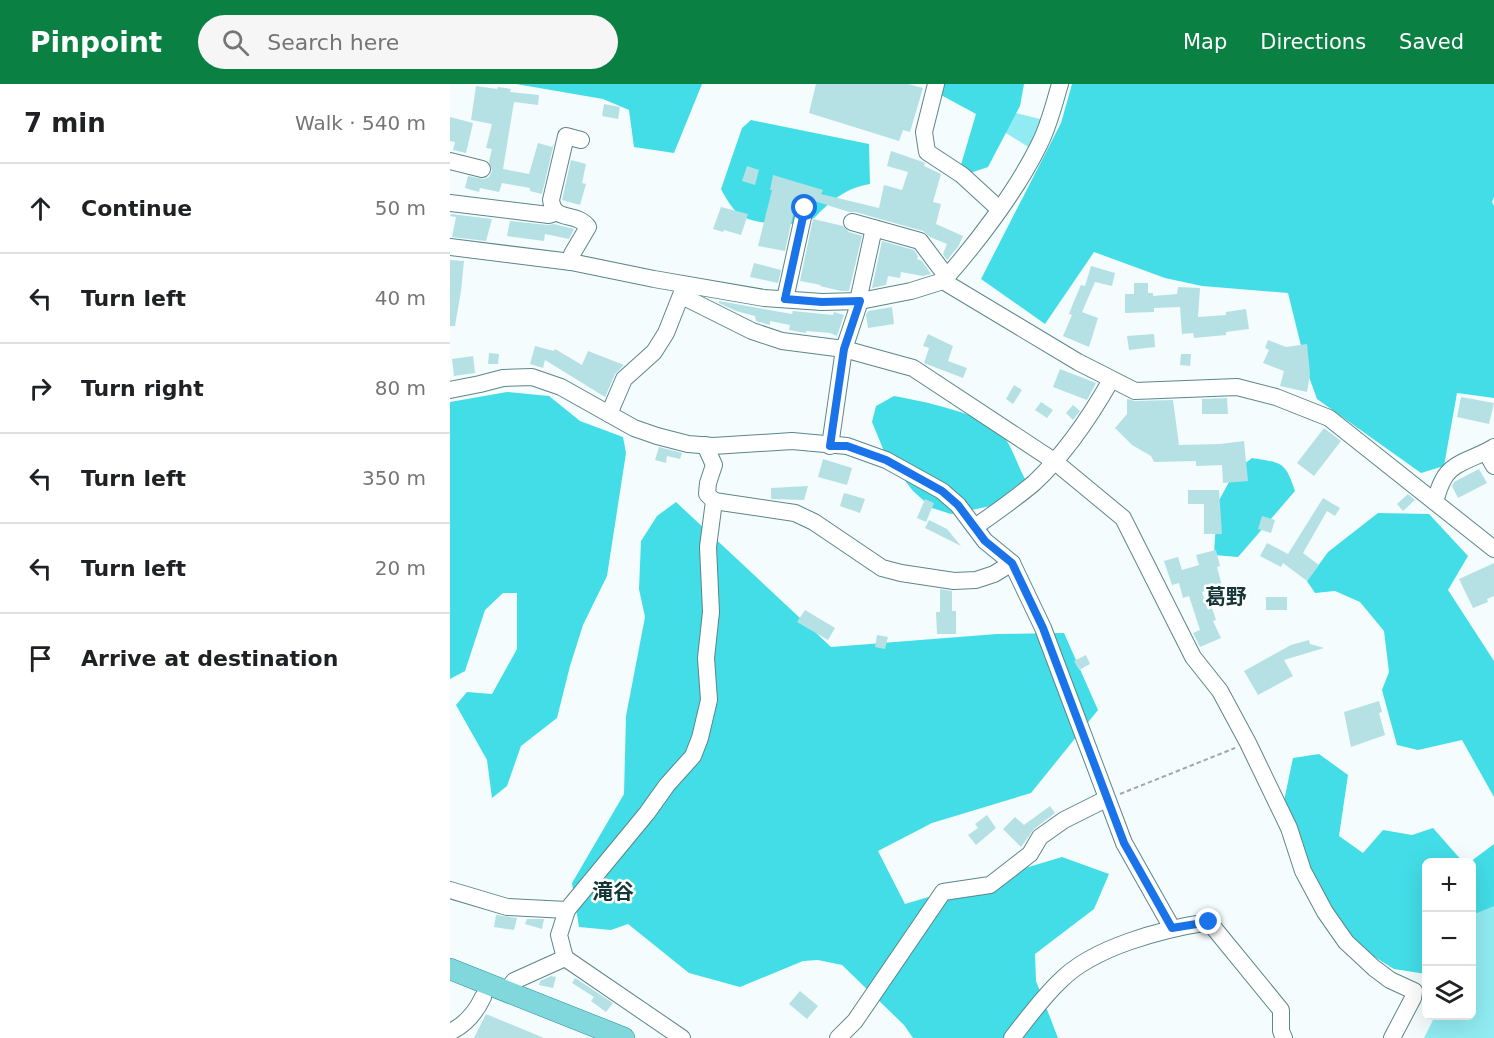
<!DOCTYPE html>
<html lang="en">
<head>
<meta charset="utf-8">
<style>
	body { margin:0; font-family:"DejaVu Sans","Noto Sans JP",sans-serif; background:#f6f6f6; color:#202124 }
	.controls { position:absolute; right:18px; bottom:18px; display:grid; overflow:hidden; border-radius:9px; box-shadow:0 6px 24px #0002 }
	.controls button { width:54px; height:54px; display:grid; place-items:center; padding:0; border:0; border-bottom:2px solid #e0e0e0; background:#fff; color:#202124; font:30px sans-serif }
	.stop { position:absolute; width:18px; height:18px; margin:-14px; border:4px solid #1a73e8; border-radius:50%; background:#fff }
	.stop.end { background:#1a73e8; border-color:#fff; box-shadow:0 2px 6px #0008 }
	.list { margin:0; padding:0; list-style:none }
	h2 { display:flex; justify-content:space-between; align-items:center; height:78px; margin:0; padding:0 24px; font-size:26px }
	h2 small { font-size:20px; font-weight:400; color:#757577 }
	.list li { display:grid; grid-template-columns:39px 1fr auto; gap:18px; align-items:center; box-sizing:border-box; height:90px; padding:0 24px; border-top:2px solid #e0e0e0 }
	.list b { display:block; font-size:22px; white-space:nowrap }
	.list em { font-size:20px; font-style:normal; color:#757577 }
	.icon { flex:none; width:33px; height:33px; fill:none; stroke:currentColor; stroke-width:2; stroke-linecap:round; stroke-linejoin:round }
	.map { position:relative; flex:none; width:1044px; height:954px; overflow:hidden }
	header { display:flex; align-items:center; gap:36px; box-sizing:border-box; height:84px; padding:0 30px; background:#0b8043; color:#fff }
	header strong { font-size:28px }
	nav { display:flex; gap:33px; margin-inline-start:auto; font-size:21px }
	.search { width:420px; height:54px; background:#f6f6f6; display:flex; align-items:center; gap:15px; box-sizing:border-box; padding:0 21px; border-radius:33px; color:#757577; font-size:22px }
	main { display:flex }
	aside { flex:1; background:#fff }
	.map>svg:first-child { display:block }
	.green { fill:#90ecf2 }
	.forest { fill:#43dde7 }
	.building { fill:#b5e1e4 }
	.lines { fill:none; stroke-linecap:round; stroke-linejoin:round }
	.minor-casing { stroke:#5c8689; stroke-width:18 }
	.major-casing { stroke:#2b9096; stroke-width:22 }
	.path { stroke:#9da9aa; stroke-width:2; stroke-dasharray:4.5 3; stroke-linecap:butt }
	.minor { stroke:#fff; stroke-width:16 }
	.major { stroke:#80d8dd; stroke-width:21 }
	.route { stroke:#1a73e8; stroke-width:8 }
	.labels { text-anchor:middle; stroke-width:5; stroke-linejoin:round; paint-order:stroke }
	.neighbourhood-label { font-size:21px; font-weight:bold; fill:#133638; stroke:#fff }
</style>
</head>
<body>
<header>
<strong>Pinpoint</strong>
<div class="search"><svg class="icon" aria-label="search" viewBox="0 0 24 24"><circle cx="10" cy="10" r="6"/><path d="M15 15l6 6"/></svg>Search here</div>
<nav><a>Map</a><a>Directions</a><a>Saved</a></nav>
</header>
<main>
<aside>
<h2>7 min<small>Walk · 540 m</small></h2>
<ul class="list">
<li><svg class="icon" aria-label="ahead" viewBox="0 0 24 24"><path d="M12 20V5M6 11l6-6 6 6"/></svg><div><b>Continue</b></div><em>50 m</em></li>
<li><svg class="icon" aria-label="left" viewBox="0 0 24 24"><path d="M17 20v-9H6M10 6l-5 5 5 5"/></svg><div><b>Turn left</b></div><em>40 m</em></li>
<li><svg class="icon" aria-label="right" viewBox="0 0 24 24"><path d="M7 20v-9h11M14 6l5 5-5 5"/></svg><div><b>Turn right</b></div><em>80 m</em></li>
<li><svg class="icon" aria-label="left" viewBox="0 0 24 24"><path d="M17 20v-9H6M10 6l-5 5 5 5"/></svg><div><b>Turn left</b></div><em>350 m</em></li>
<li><svg class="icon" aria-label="left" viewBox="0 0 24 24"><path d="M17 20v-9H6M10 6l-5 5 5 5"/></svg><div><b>Turn left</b></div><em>20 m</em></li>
<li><svg class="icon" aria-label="arrive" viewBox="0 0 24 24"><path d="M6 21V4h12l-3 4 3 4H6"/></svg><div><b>Arrive at destination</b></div></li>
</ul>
</aside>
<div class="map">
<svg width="1044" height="954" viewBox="0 0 1044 954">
	<rect width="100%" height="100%" fill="#f4fcfd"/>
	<g class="green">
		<path d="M554,26l36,9v15l-10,14 -34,-21z"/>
		<path d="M1026,809l18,6v139h-70l11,-22h37v-71l4,-8z"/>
	</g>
	<g class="forest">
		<path d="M66,0h186l-28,69 -40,-6 -5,-37 -26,-11z"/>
		<path d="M494,0h80l-4,22 -32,61 -21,7 -7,-6 16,-54 -35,-19z"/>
		<path d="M622,0h422v113l-2,5 2,4v192l-37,-5 -13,73 -23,7 -104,-74 -9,-25 -20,-81 -86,-7 -37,-8 -71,-26 -49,72 -64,-45 80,-156z"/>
		<path d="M301,36l118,24 1,40c-20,3 -34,13 -48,26 -4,4 -9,10 -14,11 -15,6 -56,3 -68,-6 -9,-7 -14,-17 -19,-26l21,-61z"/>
		<path d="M57,308l42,4 31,25 43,16 3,16 -19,123 -24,49 -13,41 -13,52 -36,28 -14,40 -15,12 -5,-38 -31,-55 11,-13 25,2 25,-45v-56h-14l-18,17 -20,61 -15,8v-277z"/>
		<path d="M444,312c27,5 95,18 111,42 8,12 13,28 20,41l-34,27 -40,8 -19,-6 -19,-17 -27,-35 -14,-34 4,-16z"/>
		<path d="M802,374c30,5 33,3 43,33l-57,66 -24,-2 3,-51 18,-33z"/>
		<path d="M226,418l155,145 166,-13 67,-1 34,77 -67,83 -99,30 -54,28 27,53 157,-47 47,17 -15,35 -59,45 1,27 22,57h-145l-9,-13 -62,-60 -24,-5 -15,1 -63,26 -51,-14 -61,-49 -17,6 -32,-3 -7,-44 52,-89 2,-78 19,-99 -6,-28 2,-48 16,-25z"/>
		<path d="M928,429l51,1 39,42 -20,34 46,71v136l-32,-57 -44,10 -21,-5 -15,-55 7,-18 -5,-41 -24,-29 -25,-11 -20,2 -8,-12 21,-29z"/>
		<path d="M869,670l29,21 -9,61 24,17 20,-23 29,5 21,-7 30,34h-37v112l-32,-5 -51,-32 -26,-44 -33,-92 9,-43z"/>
		<path d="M1044,760v62l-22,9 -2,-53z"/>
	</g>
	<g class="building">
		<path d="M366,0h92l15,4 -13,44 -7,-2 -4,11 -90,-28z"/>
		<path d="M26,2l21,3 1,-2 13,2 -1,3 29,3 -1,10 -24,-3 -11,67 26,5 9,-31 14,4 2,-4 -12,51 -12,-3v-3l-28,-5 -3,9 -19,-4 -1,4 -14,-4 3,-12 16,3 5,-2 3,-6 -3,-10 3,-12 -6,-1 6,-24 -21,-4z"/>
		<path d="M154,20l16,3 -2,12 -16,-3z"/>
		<path d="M0,33l23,6 -7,30 -13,-3 2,-8 -5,-1z"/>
		<path d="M441,67l32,11 2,1 -1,3 17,8 -8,28 8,2 -5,20 27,12 -5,11 -11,13 -4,-6 4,-10 -17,-7 -7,-6 -68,-19h-6l-50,-16 -4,10 -10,45 -27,-5 14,-56h-2l3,-15 50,15 -2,4 58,14 5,-23 18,5 6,-18 -21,-6z"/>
		<path d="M121,76l15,4 -4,19 4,1 -6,21 -18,-5z"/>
		<path d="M297,82l12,4 -4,15 -13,-4z"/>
		<path d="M271,123l27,7 -7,21 -17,-5 -1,2 -10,-3z"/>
		<path d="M1,130l41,5 -6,22 -34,-4 4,-20 -6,-1z"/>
		<path d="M363,135l30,7 6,6 13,4 -13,55h-8l-21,-5 1,-1 -21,-4z"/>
		<path d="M60,137l38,4 6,-1 20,5 -5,10 -24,-5 -1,7 -37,-5z"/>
		<path d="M432,157l32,9 4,6 -1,3 5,2 9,13 -8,2 -22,-4 -1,6 -12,-2 -2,9 -14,3z"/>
		<path d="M0,176l14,1 -3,30 -6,35h-5z"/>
		<path d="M304,179l27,7 -3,13 -28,-6z"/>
		<path d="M641,182l24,7 -3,13 -17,-4 -13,30 16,6 -9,29 -26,-11 9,-21 -3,-1 5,-13 7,-16 4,1z"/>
		<path d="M684,199h14v10h5v3l24,-2 1,-7 22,1 -2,29 28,-2v-3l20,-3 3,20 -23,3v3l-32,3 -1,-5 -11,1 -2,-27 -26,1v4l-29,1v-19h9z"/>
		<path d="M269,217l73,13 1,-3 40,4 1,-3 10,3 -7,21 -7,-3 -24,-2v2l-17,-3 1,-5 -20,-4v4l-14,-4 -1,-5 -19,-5 -17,-8z"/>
		<path d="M442,223l2,17 -26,4 -2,-13 2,-4z"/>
		<path d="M478,250l25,12 -5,15 19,7 -4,10 -39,-15 5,-15 -6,-2z"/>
		<path d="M704,250l1,13 -26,3 -2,-14z"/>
		<path d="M818,256l18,7 21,-3 3,30 -3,18 -27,-6 4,-15 -21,-8 6,-13 -4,-2z"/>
		<path d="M85,262l19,5 1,-2 27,16 6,-14 36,14 -9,9 -10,23 -60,-37 -2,8 -13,-4z"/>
		<path d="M39,269l10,1 -1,10h-10z"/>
		<path d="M731,270h10l-1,12 -10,-1z"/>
		<path d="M23,272l2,17 -21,3 -2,-17z"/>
		<path d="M610,285l36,14 -9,17 -34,-13z"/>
		<path d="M564,301l8,5 -9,14 -7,-5z"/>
		<path d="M1011,313l33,6 -5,21 -32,-7z"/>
		<path d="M777,314l1,16h-26v-15z"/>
		<path d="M677,315l8,2 38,-1 6,45 41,-1 24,-3 4,40 -25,2 -1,-18 -26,1v-5l-42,1 -3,-6 -19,-11 -17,-17 12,-14z"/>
		<path d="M591,318l12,8 -6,8 -12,-8z"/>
		<path d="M623,321l7,6 -7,9 -7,-7z"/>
		<path d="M874,344l17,13 -27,35 -17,-13z"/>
		<path d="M209,363l23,6 -2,6 -13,-3 -1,7 -11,-3z"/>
		<path d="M373,375l29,9 -5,17 -29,-8z"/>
		<path d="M1029,385l8,14 -29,15 -6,-12 2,-4z"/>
		<path d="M358,402l-4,14 -33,-1v-11z"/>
		<path d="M738,406h31l3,44h-18v-30h-16z"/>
		<path d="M394,409l21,6 -5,14 -20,-7z"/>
		<path d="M958,410l7,6 -12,11 -6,-7z"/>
		<path d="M873,414l17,10 -5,8 -8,-5 -24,42 16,12 -12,16 -24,-18 -2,4 -21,-11 7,-13 21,11z"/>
		<path d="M475,415l9,4 -8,19 -9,-4z"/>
		<path d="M812,432l13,4 -4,13 -13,-4z"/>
		<path d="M479,436l18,9 14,17 -36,-18z"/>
		<path d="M766,466l4,16 -3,1 5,19 -20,6 6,18 4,-2 4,12 -3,1 8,17 -21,9 -7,-14 7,-3 -11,-34 -6,2 -4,-15 -7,2 -8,-24 14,-4 4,13 17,-5 -3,-10z"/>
		<path d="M1044,479v33l-7,3 1,3 -15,6 -14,-29z"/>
		<path d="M490,505l12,2v20h4v23h-19l-1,-22h4z"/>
		<rect x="816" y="513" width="21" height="13"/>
		<path d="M355,526l30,18 -7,12 -31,-18z"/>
		<path d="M427,551l11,2 -3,12 -10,-2z"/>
		<path d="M859,556l1,4 14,4 -40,12 9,16 -35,19 -14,-24 47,-26z"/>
		<path d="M636,571l4,9 -11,6 -5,-9z"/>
		<path d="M929,617l3,11 -3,1 6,22 -34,12 -7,-35z"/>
		<path d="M600,722l5,7 -21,16 -13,18 -18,-18 12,-12 9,8z"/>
		<path d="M537,731l9,13 -20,17 -8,-10 10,-7 -3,-4z"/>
		<path d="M46,831l21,3 -3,12 -20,-3z"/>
		<path d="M77,835h17l-2,10 -17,-5z"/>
		<path d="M101,892l5,1 -3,11 -14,-3 1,-4z"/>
		<path d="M125,894l38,25 -7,9 -15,-11 3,-4 -22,-14z"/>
		<path d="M350,907l18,15 -11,13 -18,-15z"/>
		<path d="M36,930l58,24h-70z"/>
	</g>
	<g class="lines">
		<g class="minor-casing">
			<g id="minor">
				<path d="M486,0l-12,48 3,20 35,23 37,34"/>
				<path d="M0,77l32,8"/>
				<path d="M0,119l99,12 6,-2"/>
				<path d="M402,138l68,19 27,36"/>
				<path d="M0,163l121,15 83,17 110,19 58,4 38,-1 51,-10 32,-10 135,81 57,29 102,-4 39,10 53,21 165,131"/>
				<path d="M121,178l1,-8 16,-27c-12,-16 -34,-4 -37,-27l15,-64 15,4"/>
				<path d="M493,197c34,-38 74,-91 96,-136 10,-19 15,-41 21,-61"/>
				<path d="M232,212l70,35 30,10 62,8 69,19 141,93 69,57 70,139 27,34 28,52 41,85 14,43 22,41 21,30 28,26 16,12 24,11 -1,7 -21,40"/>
				<path d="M335,215l20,-91"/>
				<path d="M408,217l16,-73"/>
				<path d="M0,306l30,-6 23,-6 29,-1 29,10 73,41 23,8 31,8 25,2 79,-5 55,5 39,14 56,31 16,14 27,36 27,22 31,65 81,215 48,85"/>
				<path d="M159,330l15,-35 30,-27 12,-19 19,-48"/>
				<path d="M380,362l14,-97 16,-48"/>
				<path d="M1036,368l8,14"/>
				<path d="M264,417l81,12 19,9 68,46 19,5 53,8 22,-1 18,-6 18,-11"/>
				<path d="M985,418c2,-7 4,-15 8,-22 9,-19 35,-22 51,-33"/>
				<path d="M525,443c20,-14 40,-28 59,-44 31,-29 56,-66 77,-103"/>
				<path d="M0,806l57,17 60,3"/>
				<path d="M56,907l8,-10 51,-23"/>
				<path d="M0,948c15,-7 26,-20 33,-35"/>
				<path d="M232,954l-117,-80 -6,-23 8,-25 80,-97 20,-28 26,-29 7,-18 9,-38 -3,-42 5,-46 -3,-65 6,-46 -7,-7 1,-11 6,-18 -9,-20"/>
				<path d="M388,954l17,-17 88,-129 47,-7 40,-31 10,-17 24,-17 42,-21"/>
				<path d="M562,954c15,-19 30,-40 48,-57 33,-34 103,-52 149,-59l72,88v21l3,7"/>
			</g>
		</g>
		<g class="major-casing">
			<path id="major" d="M0,885l174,69"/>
		</g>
		<path class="path" d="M670,710l115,-46"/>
		<use href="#minor" class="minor"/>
		<use href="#major" class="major"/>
	</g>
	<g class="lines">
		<path class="route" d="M355,124l-20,91 37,3 38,-1 -16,48 -14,97h17l39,14 56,31 16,14 27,36 27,22 31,65 81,215 48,85 37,-6"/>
	</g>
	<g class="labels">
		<g class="neighbourhood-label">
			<text x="776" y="520">葛野</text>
			<text x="163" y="815">滝谷</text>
		</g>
	</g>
</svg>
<div class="controls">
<button>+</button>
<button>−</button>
<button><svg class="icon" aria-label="layers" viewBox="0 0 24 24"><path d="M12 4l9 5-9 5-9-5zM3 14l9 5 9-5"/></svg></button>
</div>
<div class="stop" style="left:355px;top:124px"></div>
<div class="stop end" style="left:759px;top:838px"></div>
</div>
</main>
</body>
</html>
